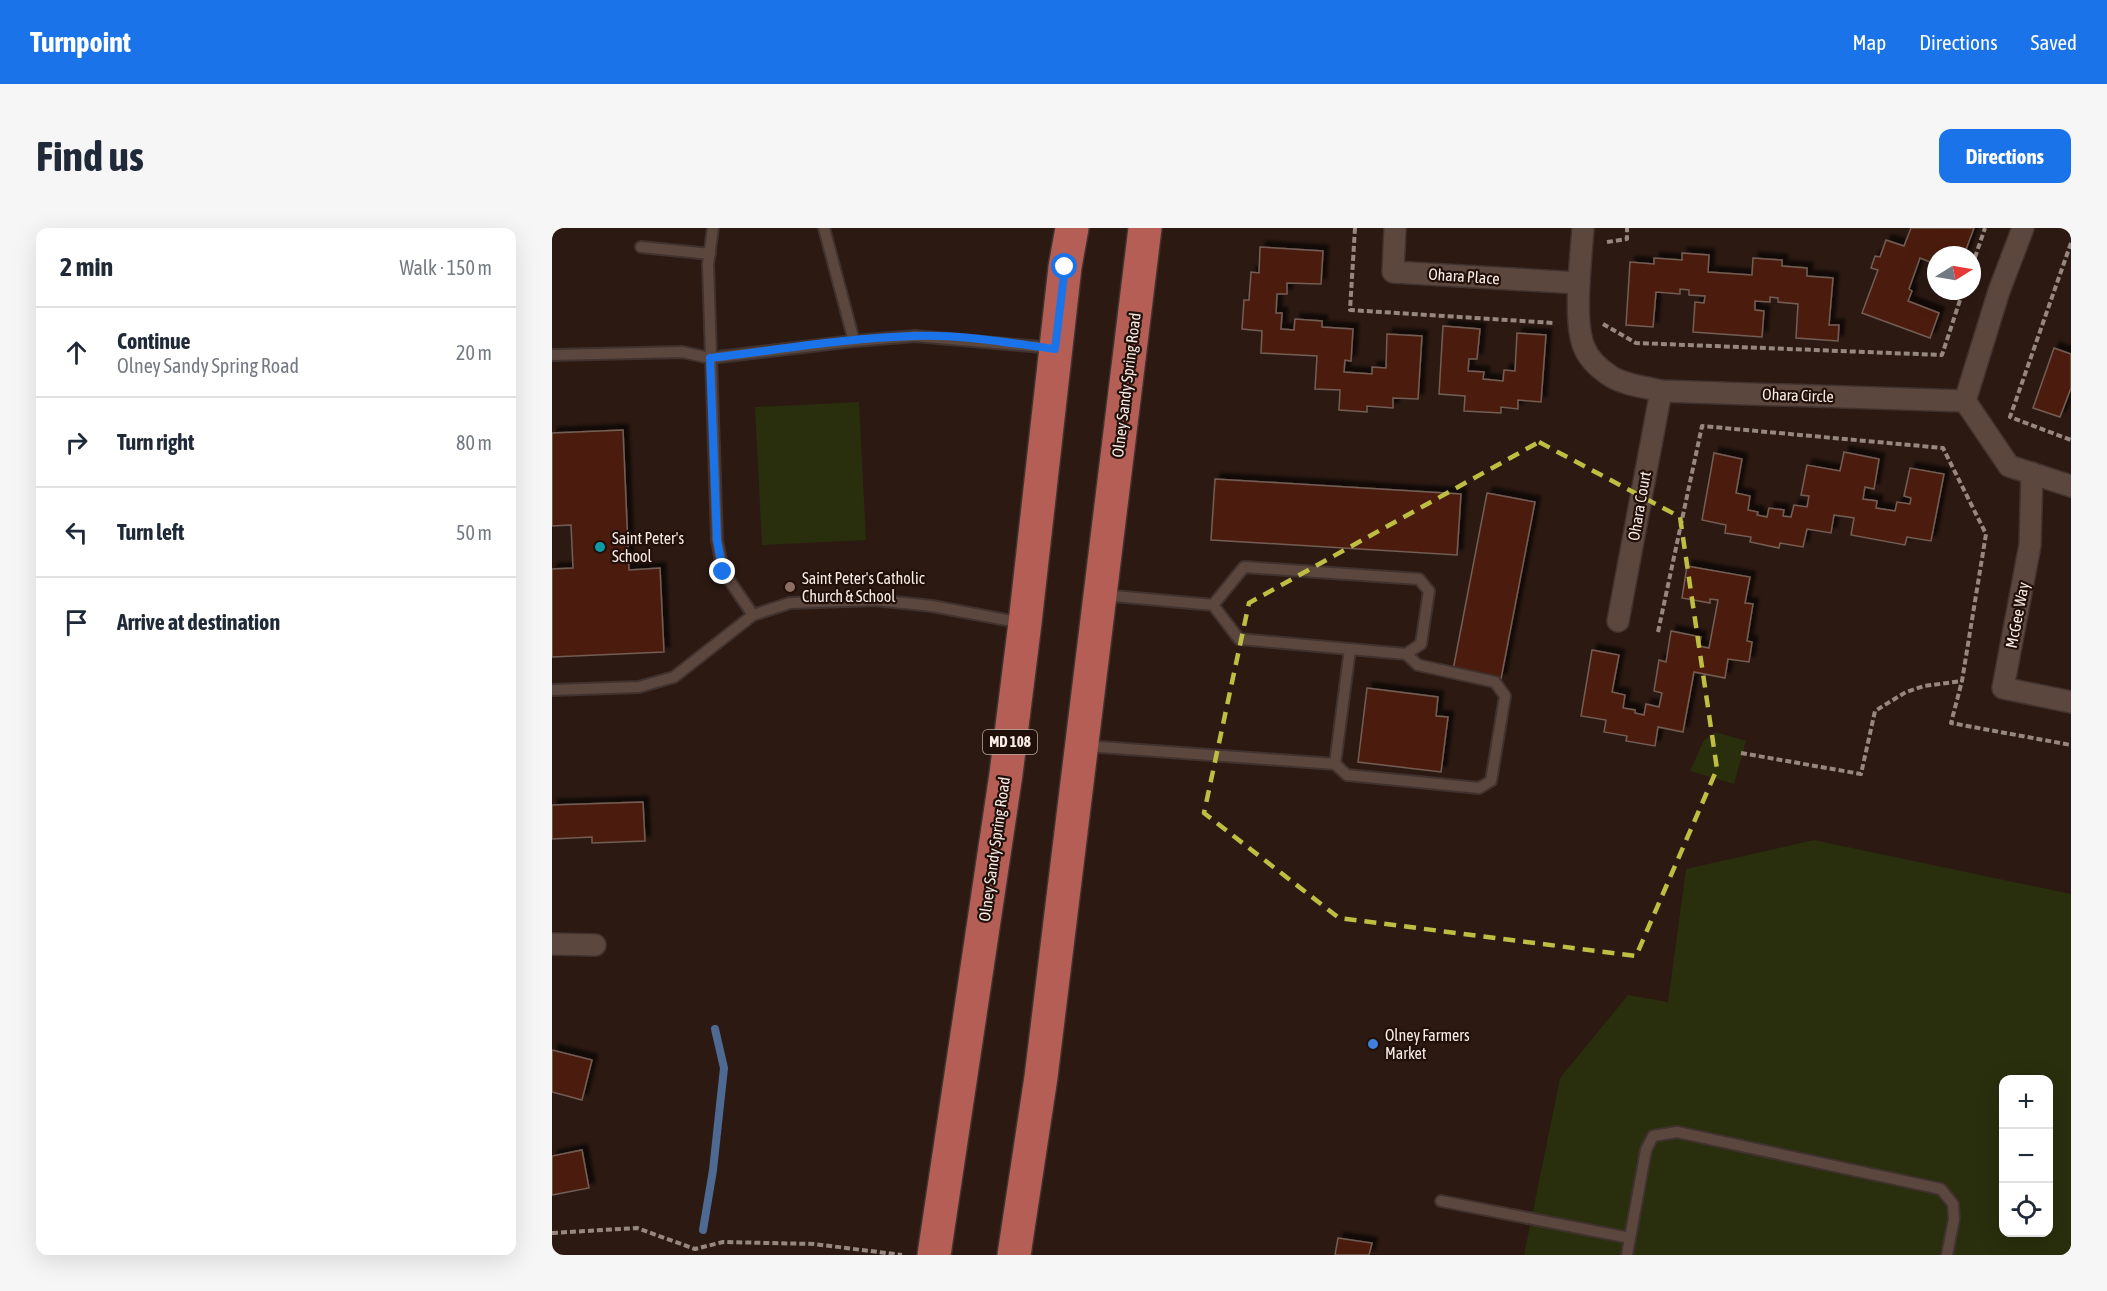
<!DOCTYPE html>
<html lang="en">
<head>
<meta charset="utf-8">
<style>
	body { margin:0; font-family:"Asap Condensed",sans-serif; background:#f6f6f7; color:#1f2937 }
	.controls { position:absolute; right:18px; bottom:18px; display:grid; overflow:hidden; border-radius:12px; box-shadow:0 6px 24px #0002 }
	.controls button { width:54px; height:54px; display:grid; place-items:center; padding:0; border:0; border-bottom:2px solid #e0e1e3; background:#fff; color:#1f2937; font:30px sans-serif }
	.compass { position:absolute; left:1375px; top:18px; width:54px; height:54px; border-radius:50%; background:#fff; box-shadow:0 6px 24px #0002; rotate:79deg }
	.stop { position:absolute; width:18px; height:18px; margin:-14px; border:4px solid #1a73e8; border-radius:50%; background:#fff }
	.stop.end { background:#1a73e8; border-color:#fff; box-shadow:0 2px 6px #0008 }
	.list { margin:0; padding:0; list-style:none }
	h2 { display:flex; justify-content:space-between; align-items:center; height:78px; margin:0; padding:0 24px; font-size:26px }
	h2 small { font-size:20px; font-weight:400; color:#747a83 }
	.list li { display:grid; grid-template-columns:39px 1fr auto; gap:18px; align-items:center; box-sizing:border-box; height:90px; padding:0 24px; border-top:2px solid #e0e1e3 }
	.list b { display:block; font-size:22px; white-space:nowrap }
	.list p { margin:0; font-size:20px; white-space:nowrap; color:#747a83 }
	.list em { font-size:20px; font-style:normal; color:#747a83 }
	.icon { flex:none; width:33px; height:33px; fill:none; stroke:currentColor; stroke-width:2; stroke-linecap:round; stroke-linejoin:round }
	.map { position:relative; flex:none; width:1519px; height:1027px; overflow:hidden; border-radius:12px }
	header { display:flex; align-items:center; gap:36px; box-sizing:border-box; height:84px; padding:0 30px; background:#1a73e8; color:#fff }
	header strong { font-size:28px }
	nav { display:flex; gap:33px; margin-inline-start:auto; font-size:21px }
	.intro { display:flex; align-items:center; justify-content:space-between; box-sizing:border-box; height:144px; padding:0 36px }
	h1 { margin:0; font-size:42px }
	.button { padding:15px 27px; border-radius:12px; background:#1a73e8; color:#fff; font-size:21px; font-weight:700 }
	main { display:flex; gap:36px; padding:0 36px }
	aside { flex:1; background:#fff; border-radius:12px; box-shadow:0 6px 24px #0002 }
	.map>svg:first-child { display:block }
	.green { fill:#292e0d; fill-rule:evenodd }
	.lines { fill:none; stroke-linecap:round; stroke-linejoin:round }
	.stream { stroke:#4e6992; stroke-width:8 }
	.building { fill:#4b1f0d; stroke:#735d55; stroke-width:1.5; filter:url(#shadow) }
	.service-casing { stroke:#40322f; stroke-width:14 }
	.minor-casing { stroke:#40322f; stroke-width:24 }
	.primary-casing { stroke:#40322f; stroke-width:36 }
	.path { stroke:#978781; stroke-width:4; stroke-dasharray:6 3; stroke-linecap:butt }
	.service { stroke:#5c473f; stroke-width:10 }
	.minor { stroke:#5c473f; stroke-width:21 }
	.primary { stroke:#b45e56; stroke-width:33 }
	.route { stroke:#1a73e8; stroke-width:8 }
	.marked { fill:none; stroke:#bebf42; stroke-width:4.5; stroke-dasharray:12 8; stroke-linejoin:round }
	.culture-dot { fill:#0f9aa8; stroke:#211009; stroke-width:2 }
	.education-dot { fill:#8d6e63; stroke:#211009; stroke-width:2 }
	.shop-dot { fill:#3f7fe0; stroke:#211009; stroke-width:2 }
	.labels { text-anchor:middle; stroke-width:4.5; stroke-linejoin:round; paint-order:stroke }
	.shield { fill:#211009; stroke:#b8aaa4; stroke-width:1.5 }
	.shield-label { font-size:15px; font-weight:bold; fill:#f9ece7 }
	.street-label { font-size:16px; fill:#f9ece7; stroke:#211009 }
	.poi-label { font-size:16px; fill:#f9ece7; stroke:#211009; text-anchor:start }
</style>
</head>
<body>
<header>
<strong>Turnpoint</strong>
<nav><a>Map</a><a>Directions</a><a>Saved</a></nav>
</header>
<div class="intro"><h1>Find us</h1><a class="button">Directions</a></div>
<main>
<aside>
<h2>2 min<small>Walk · 150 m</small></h2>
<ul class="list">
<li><svg class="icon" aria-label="ahead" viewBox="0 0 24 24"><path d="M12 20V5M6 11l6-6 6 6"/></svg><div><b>Continue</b><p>Olney Sandy Spring Road</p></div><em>20 m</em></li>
<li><svg class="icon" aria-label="right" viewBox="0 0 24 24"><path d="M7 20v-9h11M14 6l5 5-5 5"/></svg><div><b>Turn right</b></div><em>80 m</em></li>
<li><svg class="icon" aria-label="left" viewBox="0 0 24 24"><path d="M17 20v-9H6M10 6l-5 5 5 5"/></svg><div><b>Turn left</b></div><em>50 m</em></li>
<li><svg class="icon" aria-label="arrive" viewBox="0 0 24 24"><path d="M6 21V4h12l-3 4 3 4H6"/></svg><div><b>Arrive at destination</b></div></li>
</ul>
</aside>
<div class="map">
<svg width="1519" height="1027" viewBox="0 0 1519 1027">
	<defs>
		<filter id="shadow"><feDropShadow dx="5.5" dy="-5.5" stdDeviation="1.5" flood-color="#0009"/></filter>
	</defs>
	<rect width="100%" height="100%" fill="#2b1912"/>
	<g class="green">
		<path d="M307,174l7,138 -104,5 -7,-138z"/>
		<path d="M1164,504l30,9 -12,43 -44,-13 14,-31z"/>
		<path d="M1262,612l257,54v361h-547l36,-177 68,-83 40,7 18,-133zM1452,852h44v152h-44z"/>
	</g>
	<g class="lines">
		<path class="stream" d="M151,1002l10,-60 11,-102 -9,-39"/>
	</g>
	<g class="building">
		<path d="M1359,0h63l-10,27h-28v15l-7,-3 1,-5 -10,-4 -11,31 3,2 -4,10 31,12 -9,25 -68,-25 16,-43 -7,-2 4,-12 5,1 6,-17 18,6z"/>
		<path d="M708,19l63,4 -2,33 -34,-1v11h-10l-1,19h6l-1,16 13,1 1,-11 27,2v6l31,2 -2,32 -6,-1 -1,12 28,2v-7l14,1 1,-34 35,2 -4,63 -25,-1v10l-26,-2v6l-28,-2 1,-20 -25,-1 2,-33 -56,-3 1,-22 -20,-2 2,-29h5l2,-28 8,1z"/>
		<path d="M1130,25l27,2 -1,17 44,3 1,-17 29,2v6l25,2v8l26,2 -4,47h10l-1,16 -42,-3 2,-34 -20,-2v-4l-8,-1v5l-15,-1v9l9,1 -2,26 -69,-5 2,-30 9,1 1,-7 -16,-1v-5l-9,-1v5l-24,-2 -3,35 -27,-2 4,-63 24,2v-6l28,2z"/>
		<path d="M891,98l37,3 -3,30h-8l-1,12 16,1 -1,7 20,2 1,-11 11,1 2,-38 29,2 -5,67 -23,-2v9l-17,-2v6l-37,-2 1,-15 -26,-2z"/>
		<path d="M1502,120l17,6v34l-11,29 -27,-9z"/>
		<path d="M71,202l6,140 31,-2 4,84 -112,5v-88l21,-1 -2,-43 -19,1v-93z"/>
		<path d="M1292,224l35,7 -5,30 -9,-2 -2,12 14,2 -1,7 19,3 2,-9 13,2 1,-6 -7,-2 6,-28 34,6 -13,67 -24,-4 -2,8 -54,-10 3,-17 -20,-3 -3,18 -24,-4 -4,18 -23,-4 -1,5 -29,-6 1,-5 -26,-4 1,-8 -24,-5 12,-67 28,6 -6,34 14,3 -2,14 10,2 -1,3 10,2 2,-9 15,2 -1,6 8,1 3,-12 13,2 2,-11 -8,-1 6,-30 33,6z"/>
		<path d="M663,251l246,15 -4,61 -246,-15z"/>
		<path d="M935,265l48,9 -34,177 -48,-9z"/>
		<path d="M1135,338l63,11 -5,26 8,1 -6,37 5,1 -3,20 -21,-3 -3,19 -31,-6 -11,60 -25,-5 -3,19 -29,-5 1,-5 -23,-4 2,-12 -25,-4 11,-66 27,5 -7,37 13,3 -2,13 12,2v3l9,2 2,-11 13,3 3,-14 -8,-2 5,-31 7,2 5,-31 30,6 -2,9 10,2 9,-48 -8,-1v4l-28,-5z"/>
		<path d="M815,460l71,9 -2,19 12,1 -7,55 -83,-10z"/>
		<path d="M91,574l2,39 -53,2v-6l-40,2v-34z"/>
		<path d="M0,822l40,10 -10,40 -30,-8z"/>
		<path d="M30,922l7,38 -37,7v-39z"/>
		<path d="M786,1010l34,5 -3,12h-34z"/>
	</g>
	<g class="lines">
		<g class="service-casing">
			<g id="service">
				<path d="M161,0l-5,36 9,276 6,31 30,44"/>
				<path d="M272,0l30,113"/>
				<path d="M89,19l69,7"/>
				<path d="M0,127l130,-3 28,6 144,-17 61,-5 138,12"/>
				<path d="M661,377l26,34 111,10"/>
				<path d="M0,462l87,-3 35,-10 79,-62 37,-12 85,-3 57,6 91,17"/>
				<path d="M534,518l249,18 15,-115 56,5 15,-10 8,-53 -10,-12 -175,-12 -31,38 -110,-10"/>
				<path d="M783,536l12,11 132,13 12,-7 14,-85 -10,-14 -77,-17 -12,-11"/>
				<path d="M889,973l189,37 16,-88 7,-14 24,-4 264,57 12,15 1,15 -7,36"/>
				<path d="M1075,1027l3,-17"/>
			</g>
		</g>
		<g class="minor-casing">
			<g id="minor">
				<path d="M843,0l-2,44 186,11"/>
				<path d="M1031,0c-2,30 -10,93 1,119 5,13 17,23 28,30 13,8 34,10 49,14l304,10 34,-110 24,-63"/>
				<path d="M1413,173l44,65 62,20"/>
				<path d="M1480,245l-2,72 -27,143 68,14"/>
				<path d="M1066,393l43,-230"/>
				<path d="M0,716l43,1"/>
			</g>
		</g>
		<g class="primary-casing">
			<g id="primary">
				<path d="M382,1027l72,-481 19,-151 40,-356 7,-39"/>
				<path d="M462,1027l27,-178 104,-849"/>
			</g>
		</g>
		<g class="path">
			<path d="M803,0l-5,82 204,13"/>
			<path d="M1055,14l20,-3v-11"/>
			<path d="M1519,15l-61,174 61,23"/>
			<path d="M1420,38l13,-38"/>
			<path d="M1051,96l33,19 306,12 21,-64"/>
			<path d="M1106,404l44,-206 241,22 43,86 -24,147 -11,42 120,22"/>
			<path d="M1189,525l120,21 14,-63 31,-19 18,-6 38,-5"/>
			<path d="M0,1005l85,-5 58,21 28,-7 91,2 88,11"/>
		</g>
		<use href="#service" class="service"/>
		<use href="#minor" class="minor"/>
		<use href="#primary" class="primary"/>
	</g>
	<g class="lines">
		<path class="route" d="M171,344l-6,-32 -7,-182c68,-8 136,-20 204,-22 47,-2 95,7 141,13l10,-82"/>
	</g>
	<path class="marked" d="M987,214l141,75 37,252 -81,187 -297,-38 -135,-105 45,-210z"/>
	<circle class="culture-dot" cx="48" cy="319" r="6"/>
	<circle class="education-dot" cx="238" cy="359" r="6"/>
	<circle class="shop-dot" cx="821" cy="816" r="6"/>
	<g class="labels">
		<rect class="shield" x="431" y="502" width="54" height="24" rx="4.5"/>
		<g class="shield-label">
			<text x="458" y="519">MD 108</text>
		</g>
		<g class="street-label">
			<text transform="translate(912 48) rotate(4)" y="6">Ohara Place</text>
			<text transform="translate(574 157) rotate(-83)" y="6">Olney Sandy Spring Road</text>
			<text transform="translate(1246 167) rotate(2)" y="6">Ohara Circle</text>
			<text transform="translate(1087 278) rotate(-80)" y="6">Ohara Court</text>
			<text transform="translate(1465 387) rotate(-79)" y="6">McGee Way</text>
			<text transform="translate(442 621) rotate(-82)" y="6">Olney Sandy Spring Road</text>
		</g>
		<g class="poi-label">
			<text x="60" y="316">Saint Peter's<tspan x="60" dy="18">School</tspan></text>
			<text x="250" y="356">Saint Peter's Catholic<tspan x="250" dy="18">Church &amp; School</tspan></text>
			<text x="833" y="813">Olney Farmers<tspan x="833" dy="18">Market</tspan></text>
		</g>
	</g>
</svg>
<div class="controls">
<button>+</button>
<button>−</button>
<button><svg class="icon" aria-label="locate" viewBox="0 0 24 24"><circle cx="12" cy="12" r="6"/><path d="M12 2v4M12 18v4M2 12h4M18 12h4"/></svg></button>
</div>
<svg class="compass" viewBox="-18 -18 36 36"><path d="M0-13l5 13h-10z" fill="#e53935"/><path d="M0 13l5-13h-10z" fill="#747a83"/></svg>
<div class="stop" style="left:513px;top:39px"></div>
<div class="stop end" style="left:171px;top:344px"></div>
</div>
</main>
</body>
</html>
